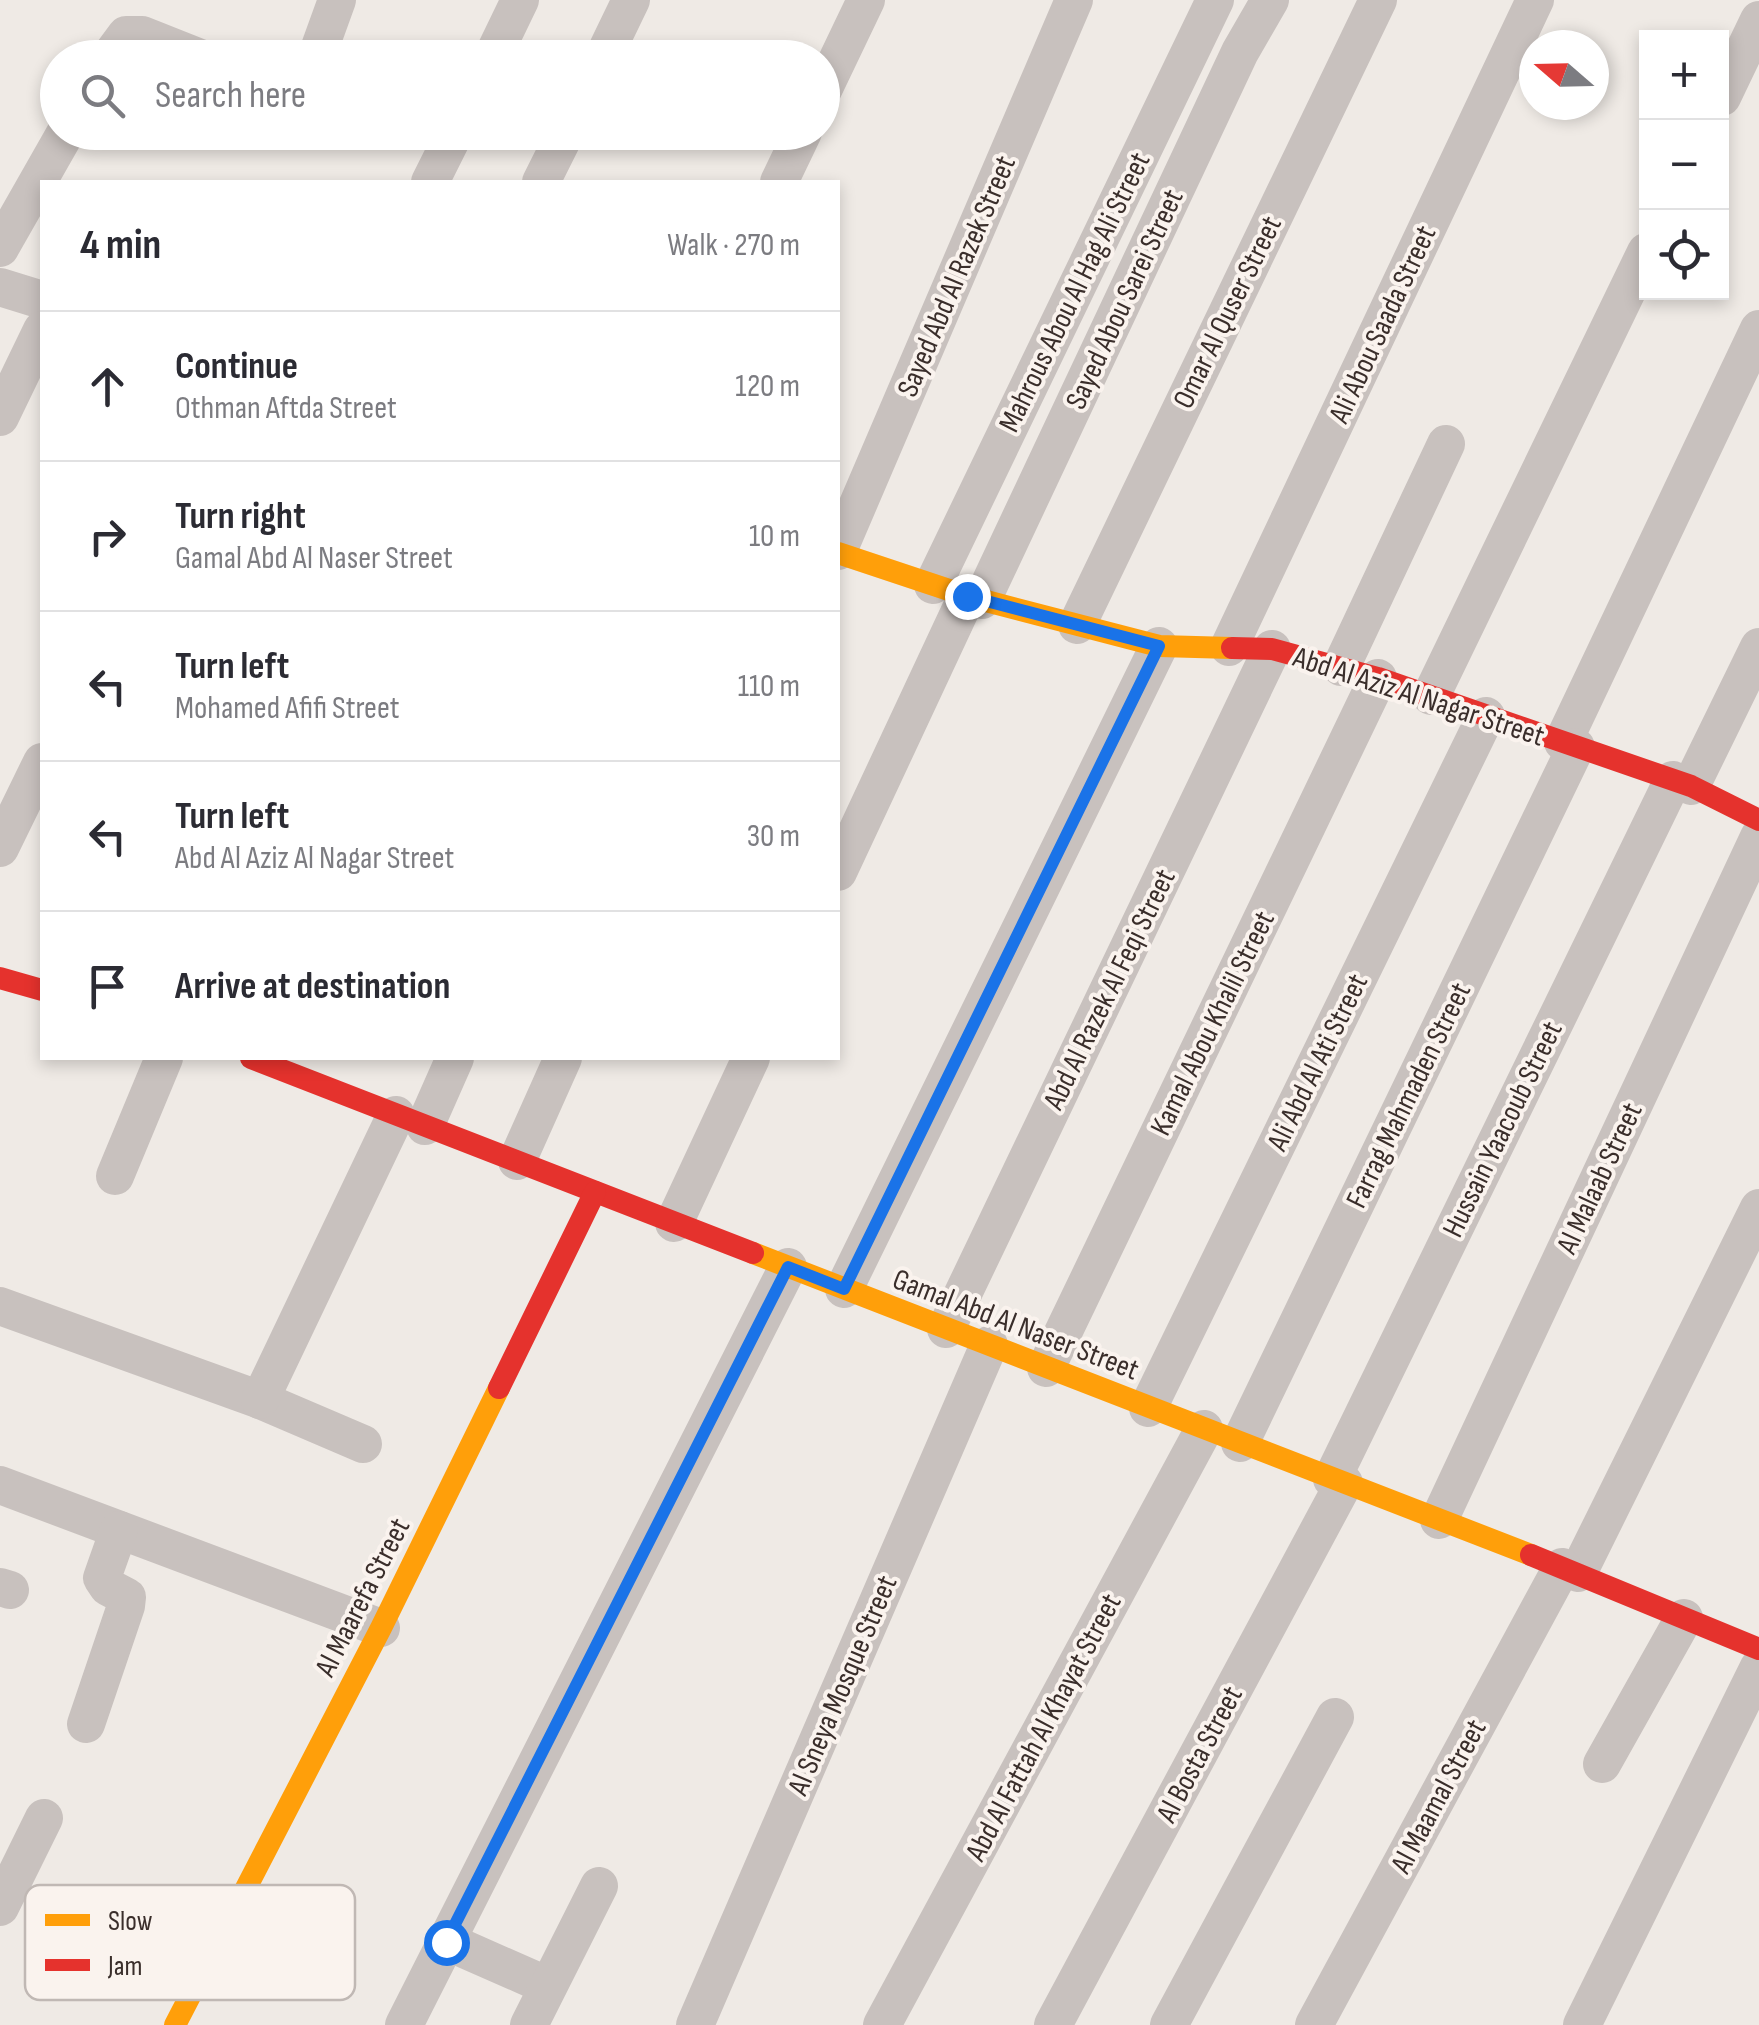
<!DOCTYPE html>
<html lang="en">
<head>
<meta charset="utf-8">
<style>
	body { margin:0; font-family:"Sofia Sans Condensed",sans-serif; background:#f7f7f7; color:#2b2b33 }
	.controls { position:absolute; right:30px; top:30px; display:grid; overflow:hidden; border-radius:0px; box-shadow:0 5px 15px #0003 }
	.controls button { width:90px; height:90px; display:grid; place-items:center; padding:0; border:0; border-bottom:2px solid #e1e1e2; background:#fff; color:#2b2b33; font:50px sans-serif }
	.compass { position:absolute; left:1519px; top:30px; width:90px; height:90px; border-radius:50%; background:#fff; box-shadow:0 5px 15px #0003; rotate:290deg }
	.stop { position:absolute; width:30px; height:30px; margin:-22px; border:8px solid #1a73e8; border-radius:50%; background:#fff }
	.stop.end { background:#1a73e8; border-color:#fff; box-shadow:0 2px 10px #0008 }
	.list { margin:0; padding:0; list-style:none }
	h2 { display:flex; justify-content:space-between; align-items:center; height:130px; margin:0; padding:0 40px; font-size:42px }
	h2 small { font-size:32px; font-weight:400; color:#7c7c81 }
	.list li { display:grid; grid-template-columns:65px 1fr auto; gap:30px; align-items:center; box-sizing:border-box; height:150px; padding:0 40px; border-top:2px solid #e1e1e2 }
	.list b { display:block; font-size:38px; white-space:nowrap }
	.list p { margin:0; font-size:32px; white-space:nowrap; color:#7c7c81 }
	.list em { font-size:32px; font-style:normal; color:#7c7c81 }
	.icon { flex:none; width:55px; height:55px; fill:none; stroke:currentColor; stroke-width:2; stroke-linecap:round; stroke-linejoin:round }
	.map { position:relative; flex:none; width:1759px; height:2025px; overflow:hidden }
	.search { position:absolute; background:#fff; box-shadow:0 5px 15px #0003; left:40px; top:40px; width:800px; height:110px; display:flex; align-items:center; gap:25px; box-sizing:border-box; padding:0 35px; border-radius:55px; color:#7c7c81; font-size:38px }
	.panel { position:absolute; background:#fff; box-shadow:0 5px 15px #0003; left:40px; top:180px; width:800px; height:880px; border-radius:0px }
	.map>svg:first-child { display:block }
	.lines { fill:none; stroke-linecap:round; stroke-linejoin:round }
	.street { stroke:#c8c1be; stroke-width:38 }
	.slow { stroke:#ff9f0a; stroke-width:22 }
	.jam { stroke:#e5322d; stroke-width:22 }
	.route { stroke:#1a73e8; stroke-width:12 }
	.labels { text-anchor:middle; stroke-width:8; stroke-linejoin:round; paint-order:stroke }
	.street-label { font-size:30px; fill:#3a2e2b; stroke:#faf3ee }
	.key { fill:#faf3ee; stroke:#c0b8b4; stroke-width:2.5 }
	.key-label { font-size:28px; fill:#3a2e2b }
</style>
</head>
<body>
<div class="map">
<svg width="1759" height="2025" viewBox="0 0 1759 2025">
	<rect width="100%" height="100%" fill="#efeae5"/>
	<g class="lines">
		<g class="street">
			<path d="M109,58l17,-23h16l58,23"/>
			<path d="M316,58l21,-58"/>
			<path d="M492,58l28,-58"/>
			<path d="M603,58l28,-58"/>
			<path d="M822,92l44,-92"/>
			<path d="M1722,97l37,-77"/>
			<path d="M430,182l25,-50"/>
			<path d="M541,182l25,-50"/>
			<path d="M779,182l24,-50"/>
			<path d="M0,248l66,-116"/>
			<path d="M0,287l42,13"/>
			<path d="M0,417l42,-87"/>
			<path d="M838,551l236,-551"/>
			<path d="M933,585l282,-585"/>
			<path d="M982,600l258,-548 30,-52"/>
			<path d="M1077,625l301,-625"/>
			<path d="M1229,647l306,-647"/>
			<path d="M1341,667l105,-223"/>
			<path d="M1431,696l215,-444"/>
			<path d="M1563,742l196,-413"/>
			<path d="M1691,786l68,-139"/>
			<path d="M0,848l42,-86"/>
			<path d="M838,872l129,-276"/>
			<path d="M425,1126l30,-68"/>
			<path d="M517,1161l46,-103"/>
			<path d="M115,1176l49,-118"/>
			<path d="M674,1223l77,-165"/>
			<path d="M844,1289l315,-643"/>
			<path d="M0,1306l260,94 103,44"/>
			<path d="M946,1329l326,-680"/>
			<path d="M1046,1368l332,-690"/>
			<path d="M260,1400l136,-285"/>
			<path d="M1148,1408l338,-692"/>
			<path d="M1240,1443l336,-696"/>
			<path d="M1332,1479l341,-699"/>
			<path d="M0,1485l381,143"/>
			<path d="M1439,1520l320,-683"/>
			<path d="M1578,1573l181,-365"/>
			<path d="M0,1587l10,3"/>
			<path d="M86,1724l40,-118 1,-9 -19,-10 -6,-9 17,-48"/>
			<path d="M1602,1764l82,-146"/>
			<path d="M0,1907l44,-89"/>
			<path d="M446,1941l102,45"/>
			<path d="M404,2025l384,-758"/>
			<path d="M529,2025l70,-139"/>
			<path d="M695,2025l294,-680"/>
			<path d="M882,2025l322,-596"/>
			<path d="M1053,2025l291,-542"/>
			<path d="M1169,2025l166,-308"/>
			<path d="M1314,2025l248,-458"/>
			<path d="M1582,2025l177,-358"/>
		</g>
		<g class="slow">
			<path d="M838,553l129,43 192,50 73,2"/>
			<path d="M753,1253l778,302"/>
			<path d="M175,2025l206,-397 118,-240"/>
		</g>
		<g class="jam">
			<path d="M1232,648l40,1 106,29 313,108 68,34"/>
			<path d="M0,978l42,12"/>
			<path d="M251,1058l502,195"/>
			<path d="M499,1388l96,-196"/>
			<path d="M1531,1555l228,94"/>
		</g>
	</g>
	<g class="lines">
		<path class="route" d="M446,1942l342,-675 56,22 315,-643 -192,-50"/>
	</g>
	<g class="labels">
		<g class="street-label">
			<text transform="translate(956 276) rotate(-67)" y="10">Sayed Abd Al Razek Street</text>
			<text transform="translate(1074 292) rotate(-64)" y="10">Mahrous Abou Al Hag Ali Street</text>
			<text transform="translate(1124 299) rotate(-65)" y="10">Sayed Abou Sarei Street</text>
			<text transform="translate(1227 312) rotate(-64)" y="10">Omar Al Quser Street</text>
			<text transform="translate(1382 324) rotate(-65)" y="10">Ali Abou Saada Street</text>
			<text transform="translate(1419 696) rotate(18)" y="10">Abd Al Aziz Al Nagar Street</text>
			<text transform="translate(1109 989) rotate(-64)" y="10">Abd Al Razek Al Feqi Street</text>
			<text transform="translate(1212 1023) rotate(-64)" y="10">Kamal Abou Khalil Street</text>
			<text transform="translate(1317 1062) rotate(-64)" y="10">Ali Abd Al Ati Street</text>
			<text transform="translate(1408 1095) rotate(-64)" y="10">Farrag Mahmaden Street</text>
			<text transform="translate(1502 1129) rotate(-64)" y="10">Hussain Yaacoub Street</text>
			<text transform="translate(1599 1178) rotate(-65)" y="10">Al Malaab Street</text>
			<text transform="translate(1016 1324) rotate(21)" y="10">Gamal Abd Al Naser Street</text>
			<text transform="translate(362 1597) rotate(-63)" y="10">Al Maarefa Street</text>
			<text transform="translate(842 1685) rotate(-67)" y="10">Al Sneya Mosque Street</text>
			<text transform="translate(1043 1727) rotate(-62)" y="10">Abd Al Fattah Al Khayat Street</text>
			<text transform="translate(1199 1754) rotate(-62)" y="10">Al Bosta Street</text>
			<text transform="translate(1438 1796) rotate(-62)" y="10">Al Maamal Street</text>
		</g>
	</g>
	<rect x="25" y="1885" width="330" height="115" rx="15" class="key"/>
	<rect x="45" y="1914" width="45" height="12" fill="#ff9f0a"/>
	<rect x="45" y="1959" width="45" height="12" fill="#e5322d"/>
	<g class="key-label">
		<text x="108" y="1930">Slow</text>
		<text x="108" y="1975">Jam</text>
	</g>
</svg>
<div class="controls">
<button>+</button>
<button>−</button>
<button><svg class="icon" aria-label="locate" viewBox="0 0 24 24"><circle cx="12" cy="12" r="6"/><path d="M12 2v4M12 18v4M2 12h4M18 12h4"/></svg></button>
</div>
<svg class="compass" viewBox="-18 -18 36 36"><path d="M0-13l5 13h-10z" fill="#e53935"/><path d="M0 13l5-13h-10z" fill="#7c7c81"/></svg>
<div class="stop" style="left:446px;top:1942px"></div>
<div class="stop end" style="left:967px;top:596px"></div>
<div class="search"><svg class="icon" aria-label="search" viewBox="0 0 24 24"><circle cx="10" cy="10" r="6"/><path d="M15 15l6 6"/></svg>Search here</div>
<section class="panel">
<h2>4 min<small>Walk · 270 m</small></h2>
<ul class="list">
<li><svg class="icon" aria-label="ahead" viewBox="0 0 24 24"><path d="M12 20V5M6 11l6-6 6 6"/></svg><div><b>Continue</b><p>Othman Aftda Street</p></div><em>120 m</em></li>
<li><svg class="icon" aria-label="right" viewBox="0 0 24 24"><path d="M7 20v-9h11M14 6l5 5-5 5"/></svg><div><b>Turn right</b><p>Gamal Abd Al Naser Street</p></div><em>10 m</em></li>
<li><svg class="icon" aria-label="left" viewBox="0 0 24 24"><path d="M17 20v-9H6M10 6l-5 5 5 5"/></svg><div><b>Turn left</b><p>Mohamed Afifi Street</p></div><em>110 m</em></li>
<li><svg class="icon" aria-label="left" viewBox="0 0 24 24"><path d="M17 20v-9H6M10 6l-5 5 5 5"/></svg><div><b>Turn left</b><p>Abd Al Aziz Al Nagar Street</p></div><em>30 m</em></li>
<li><svg class="icon" aria-label="arrive" viewBox="0 0 24 24"><path d="M6 21V4h12l-3 4 3 4H6"/></svg><div><b>Arrive at destination</b></div></li>
</ul>
</section>
</div>
</body>
</html>
